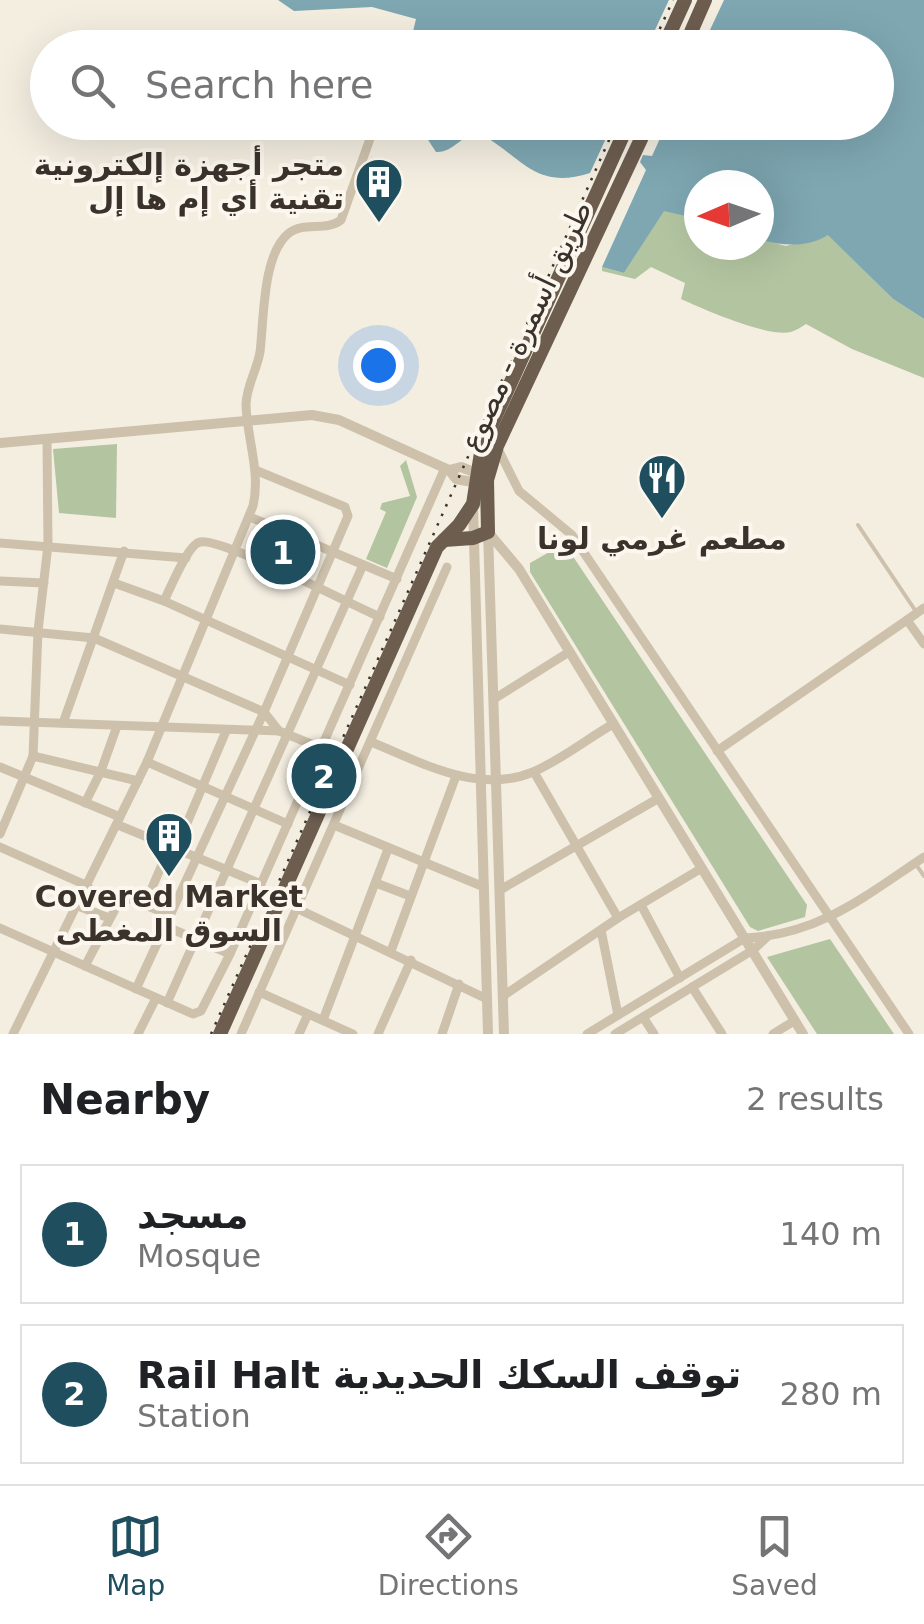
<!DOCTYPE html>
<html lang="en">
<head>
<meta charset="utf-8">
<style>
	body { margin:0; font-family:"DejaVu Sans",Cairo,sans-serif; background:#f6f6f6; color:#202124 }
	.compass { position:absolute; left:684px; top:170px; width:90px; height:90px; border-radius:50%; background:#fff; box-shadow:0 10px 40px #0002; rotate:268deg }
	.you { position:absolute; left:378px; top:365px; width:35px; height:35px; margin:-25px; border:8px solid #fff; border-radius:50%; background:#1a73e8; box-shadow:0 0 0 15px #1a73e833 }
	.badge { display:grid; place-items:center; width:65px; height:65px; border-radius:50%; background:#1f4f5e; color:#fff; font-size:32px; font-weight:700 }
	.pin { position:absolute; translate:-50% -50%; border:5px solid #fff; box-shadow:0 2px 10px #0006 }
	.list { margin:0; padding:0; list-style:none }
	h2 { display:flex; justify-content:space-between; align-items:center; height:130px; margin:0; padding:0 40px; font-size:42px }
	h2 small { font-size:32px; font-weight:400; color:#757577 }
	.list li { display:grid; grid-template-columns:65px 1fr auto; gap:30px; align-items:center; box-sizing:border-box; height:140px; margin:0 20px 20px; padding:0 20px; border:2px solid #e0e0e0; border-radius:0px }
	.list b { display:block; font-size:38px; white-space:nowrap }
	.list p { margin:0; font-size:32px; white-space:nowrap; color:#757577 }
	.list em { font-size:32px; font-style:normal; color:#757577 }
	.icon { flex:none; width:55px; height:55px; fill:none; stroke:currentColor; stroke-width:2; stroke-linecap:round; stroke-linejoin:round }
	.map { position:relative; flex:none; width:924px; height:1034px; overflow:hidden }
	.search { position:absolute; background:#fff; box-shadow:0 10px 40px #0002; left:30px; right:30px; top:30px; height:110px; display:flex; align-items:center; gap:25px; box-sizing:border-box; padding:0 35px; border-radius:55px; color:#757577; font-size:38px }
	.sheet { height:450px; background:#fff }
	nav { display:flex; justify-content:space-around; align-items:center; box-sizing:border-box; height:140px; border-top:2px solid #e0e0e0; background:#fff; font-size:28px; color:#757577 }
	nav a { display:grid; justify-items:center; gap:5px }
	nav .on { color:#1f4f5e }
	.map>svg:first-child { display:block }
	.green { fill:#b2c4a0 }
	.water { fill:#7ea7b2 }
	.lines { fill:none; stroke-linecap:round; stroke-linejoin:round }
	.service { stroke:#cdc1ac; stroke-width:4 }
	.minor { stroke:#cdc1ac; stroke-width:9 }
	.tertiary { stroke:#cdc1ac; stroke-width:10 }
	.trunk { stroke:#6c5d4f; stroke-width:14 }
	.rail { stroke:#3b332b; stroke-width:2.5; stroke-dasharray:2.5 8; stroke-linecap:butt }
	.labels { text-anchor:middle; stroke-width:8; stroke-linejoin:round; paint-order:stroke }
	.poi-label { font-size:30px; font-weight:bold; fill:#3b332b; stroke:#fbf7ee }
	.street-label { font-size:30px; fill:#3b332b; stroke:#fbf7ee }
</style>
</head>
<body>
<div class="map">
<svg width="924" height="1034" viewBox="0 0 924 1034">
	<rect width="100%" height="100%" fill="#f4eee1"/>
	<g class="green">
		<path d="M664,210l35,9v26h60v-6l27,7 42,-12 65,65 31,20v59l-72,-29 -46,-25c-5,3 -9,6 -15,8 -22,6 -88,-23 -110,-33l4,-16 -34,-16 -16,12 -33,-8v-4l22,6z"/>
		<path d="M117,444l-1,74 -57,-5 -6,-64z"/>
		<path d="M406,460l11,37 -30,71 -21,-9 20,-47 -6,-3 2,-6 28,-7 -10,-30z"/>
		<path d="M560,546l8,3 239,356 -2,12 -47,14 -8,-4 -220,-355v-9z"/>
		<path d="M830,939l64,95h-77l-50,-77z"/>
	</g>
	<g class="water">
		<path d="M278,0h391l-22,47 -238,1 7,-29 -44,-12 -78,4z"/>
		<path d="M724,0h200v319l-31,-20 -65,-64c-20,13 -46,11 -69,4v-54h-60v34l-35,-8 -40,62 -22,-6 44,-97 -6,-8 3,-7 9,1 15,-33 209,-1v-74l-174,-1z"/>
		<path d="M417,123h196l-23,50c-56,18 -68,-17 -111,-40 -18,1 -25,20 -43,19z"/>
	</g>
	<g class="lines">
		<g class="service">
			<path d="M858,525l59,88"/>
			<path d="M915,863l9,13"/>
		</g>
		<g class="minor">
			<path d="M498,449l21,42 53,44 337,499"/>
			<path d="M250,517l147,62"/>
			<path d="M0,543l186,15"/>
			<path d="M0,581l44,2"/>
			<path d="M114,583l50,18 186,84"/>
			<path d="M164,601c6,-12 24,-57 36,-59 21,-5 152,63 180,75"/>
			<path d="M907,620l17,-12"/>
			<path d="M0,629l94,9 170,74 15,19"/>
			<path d="M494,699l75,-47"/>
			<path d="M0,721l279,10 42,17"/>
			<path d="M63,723l61,-172"/>
			<path d="M371,742c50,20 106,53 162,30 28,-12 54,-33 80,-48"/>
			<path d="M717,751l190,-131 17,24"/>
			<path d="M33,756l105,25"/>
			<path d="M147,762l141,62"/>
			<path d="M0,767l120,50"/>
			<path d="M534,772l84,146"/>
			<path d="M85,803l16,-32 16,-45"/>
			<path d="M118,825l143,59"/>
			<path d="M334,825l150,62"/>
			<path d="M0,834l33,-78 5,-125 10,-86 -1,-105"/>
			<path d="M0,847l88,39"/>
			<path d="M176,849l50,-118"/>
			<path d="M376,883l34,13"/>
			<path d="M500,890l159,-92"/>
			<path d="M145,904l25,-58"/>
			<path d="M641,905l39,73"/>
			<path d="M78,906l31,12"/>
			<path d="M296,908l191,91"/>
			<path d="M165,926l65,28"/>
			<path d="M0,928l193,86 8,-3 29,-57 215,-486"/>
			<path d="M601,930l17,85"/>
			<path d="M391,951l65,-175"/>
			<path d="M85,966l35,-66 8,-2 42,17"/>
			<path d="M692,987l30,47"/>
			<path d="M136,989l128,-277 84,-196 -3,-9 -90,-37"/>
			<path d="M259,992l94,42"/>
			<path d="M503,996l115,-78 84,-50"/>
			<path d="M167,1003l196,-438"/>
			<path d="M643,1017l11,17"/>
			<path d="M323,1020l65,-171"/>
			<path d="M13,1034l134,-272 106,-256c8,-34 -6,-67 -7,-101 0,-18 11,-35 14,-53 4,-31 2,-98 29,-119 15,-12 37,-1 52,-13l35,-98"/>
			<path d="M138,1034l18,-36"/>
			<path d="M241,1034l206,-467"/>
			<path d="M299,1034l9,-20"/>
			<path d="M378,1034l33,-74"/>
			<path d="M442,1034l17,-50"/>
			<path d="M587,1034l158,-96c74,-3 120,-42 179,-81"/>
			<path d="M615,1034l138,-84 14,-13"/>
			<path d="M773,1034l21,-13"/>
		</g>
		<g class="tertiary">
			<path d="M0,443l312,-28 27,5 110,50 12,-3 18,7"/>
			<path d="M449,470l7,9 22,4"/>
			<path d="M473,505l15,529"/>
			<path d="M488,532l31,37 284,465"/>
			<path d="M488,532l16,502"/>
		</g>
		<g class="trunk">
			<path d="M663,48l22,-48"/>
			<path d="M684,48l21,-48"/>
			<path d="M444,540l29,-2 15,-6 -1,-52 10,-34 152,-324"/>
			<path d="M220,1034l217,-487 22,-22 14,-21 9,-58 147,-324"/>
		</g>
		<g class="rail">
			<path d="M651,48l22,-48"/>
			<path d="M211,1034l406,-912"/>
		</g>
	</g>
	<defs>
		<g id="building-pin" transform="scale(2.5)"><path d="M0 17L-7.5 6A9.5 9.5 0 1 1 7.5 6Z" fill="#1f4f5e" stroke="#fbf7ee"/><path d="M-4-6H4V6H1V3H-1V6H-4ZM-2.5-4.3h1.7v1.8h-1.7ZM.8-4.3h1.7v1.8H.8ZM-2.5-1h1.7V.8h-1.7ZM.8-1h1.7V.8H.8Z" fill="#fff"/></g>
		<g id="restaurant-pin" transform="scale(2.5)"><path d="M0 17L-7.5 6A9.5 9.5 0 1 1 7.5 6Z" fill="#1f4f5e" stroke="#fbf7ee"/><path d="M-5-6h1v4h1v-4h1v4h1v-4h1v5L-1.5 .5V6h-2V.5L-5-1ZM5-6V6H3V1.5H1.5Q1.5-4 5-6Z" fill="#fff"/></g>
	</defs>
	<g fill-rule="evenodd">
		<use href="#building-pin" x="379" y="182"/>
		<use href="#restaurant-pin" x="662" y="478"/>
		<use href="#building-pin" x="169" y="836"/>
	</g>
	<g class="labels">
		<g class="poi-label">
			<text x="344" y="175" text-anchor="end">متجر أجهزة إلكترونية<tspan x="344" dy="34">تقنية أي إم ها إل</tspan></text>
			<text x="662" y="549">مطعم غرمي لونا</text>
			<text x="169" y="907">Covered Market<tspan x="169" dy="34">السوق المغطى</tspan></text>
		</g>
		<g class="street-label">
			<text transform="translate(526 326) rotate(-65)" y="10">طريق أسمرة - مصوع</text>
		</g>
	</g>
</svg>
<svg class="compass" viewBox="-18 -18 36 36"><path d="M0-13l5 13h-10z" fill="#e53935"/><path d="M0 13l5-13h-10z" fill="#757577"/></svg>
<div class="you"></div>
<div class="pin badge" style="left:283px;top:552px">1</div>
<div class="pin badge" style="left:324px;top:776px">2</div>
<div class="search"><svg class="icon" aria-label="search" viewBox="0 0 24 24"><circle cx="10" cy="10" r="6"/><path d="M15 15l6 6"/></svg>Search here</div>
</div>
<section class="sheet">
<h2>Nearby<small>2 results</small></h2>
<ul class="list">
<li><span class="badge">1</span><div><b>مسجد</b><p>Mosque</p></div><em>140 m</em></li>
<li><span class="badge">2</span><div><b>Rail Halt توقف السكك الحديدية</b><p>Station</p></div><em>280 m</em></li>
</ul>
</section>
<nav>
<a class="on"><svg class="icon" aria-label="map" viewBox="0 0 24 24"><path d="M3 6l6-2 6 2 6-2v14l-6 2-6-2-6 2zM9 4v14M15 6v14"/></svg>Map</a>
<a><svg class="icon" aria-label="directions" viewBox="0 0 24 24"><path d="M12 3l9 9-9 9-9-9zM9 14v-3h6M13 9l2 2-2 2"/></svg>Directions</a>
<a><svg class="icon" aria-label="saved" viewBox="0 0 24 24"><path d="M7 4h10v16l-5-4-5 4z"/></svg>Saved</a>
</nav>
</body>
</html>
